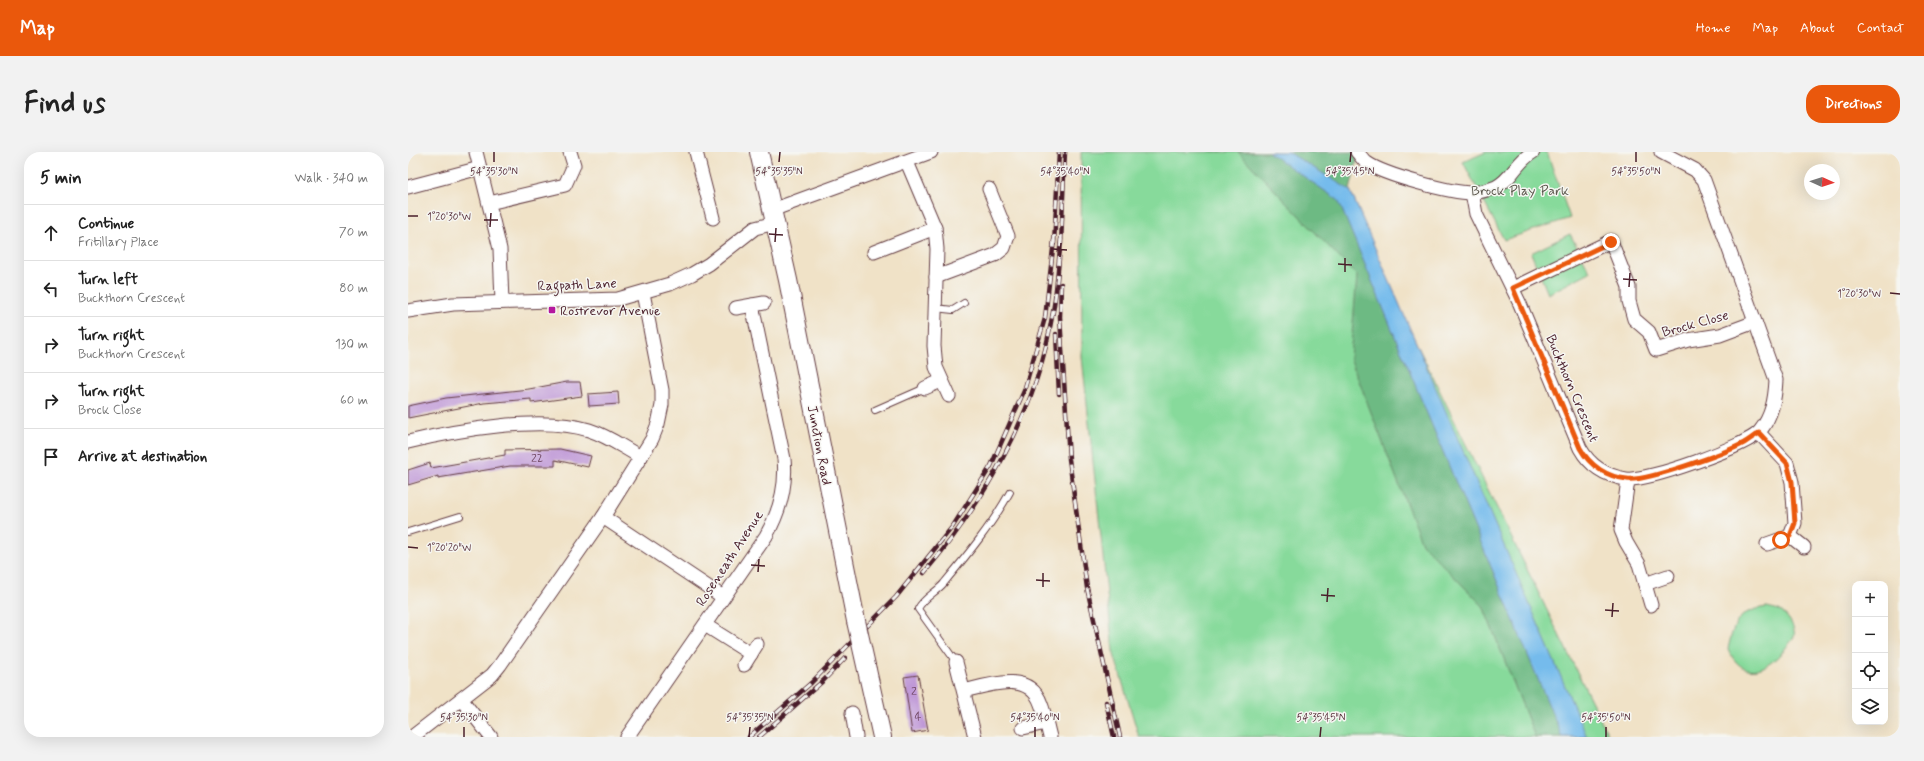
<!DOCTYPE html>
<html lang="en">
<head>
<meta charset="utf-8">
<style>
	body { margin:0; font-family:Mynerve,sans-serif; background:#f2f2f2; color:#222 }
	.controls { position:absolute; right:12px; bottom:12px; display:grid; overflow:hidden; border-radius:8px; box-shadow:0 4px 16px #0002 }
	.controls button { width:36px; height:36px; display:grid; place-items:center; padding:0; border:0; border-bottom:1px solid #e0e0e0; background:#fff; color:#222; font:20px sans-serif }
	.compass { position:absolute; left:1396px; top:12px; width:36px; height:36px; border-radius:50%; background:#fff; box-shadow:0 4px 16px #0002; rotate:93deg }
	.stop { position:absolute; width:12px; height:12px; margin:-9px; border:3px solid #ea580c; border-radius:50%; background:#fff }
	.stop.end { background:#ea580c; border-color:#fff; box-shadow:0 1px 4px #0008 }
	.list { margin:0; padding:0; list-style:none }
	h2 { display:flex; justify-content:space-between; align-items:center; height:52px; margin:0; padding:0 16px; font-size:17px }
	h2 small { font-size:13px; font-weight:400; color:#767676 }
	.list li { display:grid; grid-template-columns:26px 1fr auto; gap:12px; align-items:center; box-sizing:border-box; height:56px; padding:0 16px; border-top:1px solid #e0e0e0 }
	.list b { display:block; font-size:15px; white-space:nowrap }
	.list p { margin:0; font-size:13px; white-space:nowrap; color:#767676 }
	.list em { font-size:13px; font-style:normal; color:#767676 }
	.icon { flex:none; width:22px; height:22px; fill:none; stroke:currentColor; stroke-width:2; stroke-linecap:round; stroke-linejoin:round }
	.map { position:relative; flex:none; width:1492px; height:585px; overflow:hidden; border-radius:16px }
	header { display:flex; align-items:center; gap:24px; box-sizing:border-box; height:56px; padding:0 20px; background:#ea580c; color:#fff }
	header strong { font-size:19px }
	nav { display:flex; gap:22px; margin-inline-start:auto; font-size:14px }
	.intro { display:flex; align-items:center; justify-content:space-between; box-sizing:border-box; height:96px; padding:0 24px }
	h1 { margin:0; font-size:28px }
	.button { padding:10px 18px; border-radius:16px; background:#ea580c; color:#fff; font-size:14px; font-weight:700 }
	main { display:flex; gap:24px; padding:0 24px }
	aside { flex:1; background:#fff; border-radius:16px; box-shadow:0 4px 16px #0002 }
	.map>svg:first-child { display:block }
	.green { fill:#87da9b; stroke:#687c63 }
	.forest { fill:#6dba83; stroke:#5c6c57 }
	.water { fill:#74bbec; stroke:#5f6d8c }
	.building { fill:#bf98d7 }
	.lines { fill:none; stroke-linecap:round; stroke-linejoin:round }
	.service-casing { stroke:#633c42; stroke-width:8 }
	.minor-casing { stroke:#633c42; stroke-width:15 }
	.secondary-casing { stroke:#633c42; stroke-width:20 }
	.service { stroke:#fff; stroke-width:6 }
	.minor { stroke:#fff; stroke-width:13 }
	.secondary { stroke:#fff; stroke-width:18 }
	.rail-casing { stroke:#4a1f2b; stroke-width:4.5 }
	.rail { stroke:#f6f6f2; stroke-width:3; stroke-dasharray:9; stroke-linecap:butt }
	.secondary-bridge-casing { stroke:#633c42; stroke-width:20; stroke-linecap:butt }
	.secondary-bridge { stroke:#fff; stroke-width:18 }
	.route { stroke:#ea580c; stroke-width:5 }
	.ticks { fill:none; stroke:#4a1f2b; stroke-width:1.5 }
	.poi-dot { fill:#b5179e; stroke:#f6f6f2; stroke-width:1.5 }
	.labels { text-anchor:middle; stroke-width:3; stroke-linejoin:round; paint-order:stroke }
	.number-label { font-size:12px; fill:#673d56 }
	.park-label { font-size:14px; fill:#5c574d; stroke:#f6f6f2 }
	.street-label { font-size:14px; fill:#4a1f2b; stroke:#f6f6f2 }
	.poi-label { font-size:14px; fill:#4a1f2b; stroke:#f6f6f2; text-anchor:start }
	.ticks-label { font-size:10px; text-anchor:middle; fill:#4a1f2b; stroke:#f6f6f2; stroke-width:3; stroke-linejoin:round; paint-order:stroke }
</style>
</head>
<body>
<header>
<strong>Map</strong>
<nav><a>Home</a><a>Map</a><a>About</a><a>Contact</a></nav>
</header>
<div class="intro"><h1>Find us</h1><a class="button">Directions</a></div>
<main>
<aside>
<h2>5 min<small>Walk · 340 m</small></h2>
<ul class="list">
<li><svg class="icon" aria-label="ahead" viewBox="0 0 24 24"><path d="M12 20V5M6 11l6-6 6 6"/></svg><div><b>Continue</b><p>Fritillary Place</p></div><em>70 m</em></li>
<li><svg class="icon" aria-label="left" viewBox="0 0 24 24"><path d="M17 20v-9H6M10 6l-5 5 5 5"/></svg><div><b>Turn left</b><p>Buckthorn Crescent</p></div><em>80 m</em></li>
<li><svg class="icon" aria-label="right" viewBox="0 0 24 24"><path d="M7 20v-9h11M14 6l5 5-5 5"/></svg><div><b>Turn right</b><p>Buckthorn Crescent</p></div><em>130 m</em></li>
<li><svg class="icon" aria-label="right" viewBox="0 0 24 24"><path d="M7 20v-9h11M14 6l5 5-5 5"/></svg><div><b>Turn right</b><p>Brock Close</p></div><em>60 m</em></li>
<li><svg class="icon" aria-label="arrive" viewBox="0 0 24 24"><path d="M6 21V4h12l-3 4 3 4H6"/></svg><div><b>Arrive at destination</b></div></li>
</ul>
</aside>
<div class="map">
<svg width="1492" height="585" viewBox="0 0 1492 585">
	<rect width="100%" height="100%" fill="#f6f6f2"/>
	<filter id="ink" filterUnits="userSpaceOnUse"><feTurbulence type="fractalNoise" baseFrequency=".025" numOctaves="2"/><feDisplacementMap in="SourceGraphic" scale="8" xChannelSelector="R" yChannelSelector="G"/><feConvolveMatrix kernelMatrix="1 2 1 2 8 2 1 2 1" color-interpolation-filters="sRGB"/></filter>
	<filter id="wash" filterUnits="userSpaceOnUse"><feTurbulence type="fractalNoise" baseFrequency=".012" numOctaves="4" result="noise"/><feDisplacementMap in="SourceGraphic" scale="16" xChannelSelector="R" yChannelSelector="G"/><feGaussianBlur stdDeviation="0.9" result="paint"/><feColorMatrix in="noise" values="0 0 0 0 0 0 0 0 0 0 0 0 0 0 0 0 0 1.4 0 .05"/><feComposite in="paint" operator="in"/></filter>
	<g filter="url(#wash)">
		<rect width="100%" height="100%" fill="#f0e2c7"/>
		<g class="green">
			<path d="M673,0h193l70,43 265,542h-470l-26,-86 -31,-294z"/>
			<path d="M1078,0h61l23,66 -66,22 -41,-78z"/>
			<path d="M1162,82l20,38 -42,22 -17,-41z"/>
			<path d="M1359,455c4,1 9,2 12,3 9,5 19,20 14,29 -3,4 -7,8 -10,12 -18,22 -42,28 -55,-2 6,-28 11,-38 39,-42z"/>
		</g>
		<path class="forest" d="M830,0h121l-9,38 233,547h-48l-52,-131 -61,-62 -72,-186 7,-82z"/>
		<path class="water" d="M860,0h20l62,38 237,547h-25l-224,-537z"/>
		<g id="blocks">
			<g class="building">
				<path d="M159,230h13l2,14 -51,7v-4l-47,4 -76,15v-12l38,-8 83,-9z"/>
				<path d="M210,240l1,12 -30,2 -1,-12z"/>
				<path d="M152,297l31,7 -3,11 -33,-7v6h-45l-72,12v-2l-30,9v-15l22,-7 1,5 74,-13v-5z"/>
				<path d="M510,523l10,55 -16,3 -8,-56z"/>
			</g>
		</g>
	</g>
	<g filter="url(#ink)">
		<use href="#blocks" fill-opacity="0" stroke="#633c42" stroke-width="1"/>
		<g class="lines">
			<g class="service-casing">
				<g id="service">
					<path d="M527,156l18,2 11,-7"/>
					<path d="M467,258l50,-22"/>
					<path d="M0,380l52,-16"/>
					<path d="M548,510l-38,-53c5,-11 19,-17 26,-26 24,-29 48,-58 66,-91"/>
				</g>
			</g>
			<g class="minor-casing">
				<g id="minor">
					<path d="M68,0l24,97 2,53"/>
					<path d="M288,0l17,66"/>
					<path d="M949,0c3,3 6,8 10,11 17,12 84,30 105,30 9,-1 16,-3 24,-6 16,-8 21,-26 37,-35"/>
					<path d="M499,10l28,66 2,21 -3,97 2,21 13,29"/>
					<path d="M0,35l72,-19"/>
					<path d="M1064,41l4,21 44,90 60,144c10,18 26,28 46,31 20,3 122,-33 134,-48 12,-15 15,-32 16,-51l-72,-200 -9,-10 -34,-18"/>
					<path d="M81,51l76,-18 9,-20 -4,-13"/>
					<path d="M364,58l159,-58"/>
					<path d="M466,100l61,-24"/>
					<path d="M528,125l59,-22 9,-7 4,-12 -19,-47"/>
					<path d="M1105,136l98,-47 18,46v14l5,18 15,13 7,18 32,-10 32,-5 35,-13"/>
					<path d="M328,156l28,-5"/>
					<path d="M0,159l45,-7 165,-5 52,-15 22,-10 17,-10 46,-36 20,-5"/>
					<path d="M517,236l16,-7"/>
					<path d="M1351,281l28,30 5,19 3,41 -5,13 -23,8"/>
					<path d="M0,290c49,-12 134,-27 181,-12 19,6 35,18 52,27"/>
					<path d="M1220,328l-7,50 5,12 13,22 12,41"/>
					<path d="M195,365l120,80"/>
					<path d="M1382,384l14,11"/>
					<path d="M1237,432l23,-8"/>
					<path d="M297,473l46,29"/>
					<path d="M548,510l19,75"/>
					<path d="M336,513l13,-21"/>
					<path d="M556,539c25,-6 65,-21 77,13 4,10 6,22 9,33"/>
					<path d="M53,547l30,38"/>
					<path d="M444,561l4,24"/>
					<path d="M615,576l23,-5"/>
					<path d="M4,585l80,-62 8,-10 103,-148 49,-78 6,-15 4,-19v-15l-19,-97"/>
					<path d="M219,585l139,-201c14,-25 21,-49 18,-77l-32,-154"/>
				</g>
			</g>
			<g class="secondary-casing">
				<g id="secondary">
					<path d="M351,0l29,128 68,341"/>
					<path d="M459,518l15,67"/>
				</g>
			</g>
			<use href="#service" class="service"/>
			<use href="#minor" class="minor"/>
			<use href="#secondary" class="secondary"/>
			<g class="rail-casing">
				<g id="rail">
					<path d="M646,92l5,-92"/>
					<path d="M653,92l4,-92"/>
					<path d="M653,132l-1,33 9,142 18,129 33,149"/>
					<path d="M648,182l3,60"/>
					<path d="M516,421c62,-73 112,-161 128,-256 5,-25 6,-52 9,-78"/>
					<path d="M698,550l8,35"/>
					<path d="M341,585l62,-54 85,-86 57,-71 38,-60 33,-75 21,-73 9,-78"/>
					<path d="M351,585l65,-57 21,-22"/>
				</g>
			</g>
			<use href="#rail" class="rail"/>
			<g class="secondary-bridge-casing">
				<path id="secondary-bridge" d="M448,469l11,49"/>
			</g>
			<use href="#secondary-bridge" class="secondary-bridge"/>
		</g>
	</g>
	<g class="lines" filter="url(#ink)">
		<path class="route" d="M1203,90l-98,46 67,160c10,18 27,29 47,31 18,3 99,-26 117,-36 5,-3 10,-7 15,-10l28,30 5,19 3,41 -5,13 -9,4"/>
	</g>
	<path class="ticks" d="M86,10v-10M371,10l1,-10M657,10v-10M942,10l1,-10M1228,10v-10M0,64h10M76,68h14M82,75l1,-14M361,82l14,1M367,90l1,-14M645,97l14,1M652,105l1,-14M930,112l14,1M937,120v-14M1215,127l14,1M1221,135l1,-14M1482,141l10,1M0,395l10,1M343,413l14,1M350,420l1,-13M628,428l14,1M635,435v-14M913,443l14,1M919,450l1,-14M1197,458l14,1M1204,465l1,-14M56,585v-10M341,585l1,-10M627,585v-10M912,585l1,-10M1198,585v-10"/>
	<rect class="poi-dot" x="140" y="154" width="8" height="8" rx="2"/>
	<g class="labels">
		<g class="number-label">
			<text x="129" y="310">22</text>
			<text x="506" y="543">2</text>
			<text x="510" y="568">4</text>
		</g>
		<g class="park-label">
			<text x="1112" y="43">Brock Play Park</text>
		</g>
		<g class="street-label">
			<text transform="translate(169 132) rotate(-2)" y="5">Ragpath Lane</text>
			<text transform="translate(1287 171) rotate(-15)" y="5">Brock Close</text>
			<text transform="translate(1165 236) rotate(67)" y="5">Buckthorn Crescent</text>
			<text transform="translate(412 293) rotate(79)" y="5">Junction Road</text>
			<text transform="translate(321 406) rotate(-57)" y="5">Roseneath Avenue</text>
		</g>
		<g class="poi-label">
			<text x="152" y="163">Rostrevor Avenue</text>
		</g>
	</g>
	<g class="ticks-label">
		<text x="86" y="23">54°35'30"N</text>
		<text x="371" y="23">54°35'35"N</text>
		<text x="657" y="23">54°35'40"N</text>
		<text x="942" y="23">54°35'45"N</text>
		<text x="1228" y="23">54°35'50"N</text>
		<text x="41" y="68">1°20'30"W</text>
		<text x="1451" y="145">1°20'30"W</text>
		<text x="41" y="399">1°20'20"W</text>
		<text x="56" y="569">54°35'30"N</text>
		<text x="342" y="569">54°35'35"N</text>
		<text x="627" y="569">54°35'40"N</text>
		<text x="913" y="569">54°35'45"N</text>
		<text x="1198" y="569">54°35'50"N</text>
	</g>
</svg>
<div class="controls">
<button>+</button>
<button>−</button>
<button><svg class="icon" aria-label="locate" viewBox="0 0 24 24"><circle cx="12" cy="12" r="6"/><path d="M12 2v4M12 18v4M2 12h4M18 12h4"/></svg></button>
<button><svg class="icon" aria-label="layers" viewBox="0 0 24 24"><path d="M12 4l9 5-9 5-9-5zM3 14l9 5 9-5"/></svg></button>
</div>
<svg class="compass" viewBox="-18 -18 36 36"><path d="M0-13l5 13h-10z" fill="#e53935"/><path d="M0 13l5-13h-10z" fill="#767676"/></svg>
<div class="stop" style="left:1373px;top:388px"></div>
<div class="stop end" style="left:1203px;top:90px"></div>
</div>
</main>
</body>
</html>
